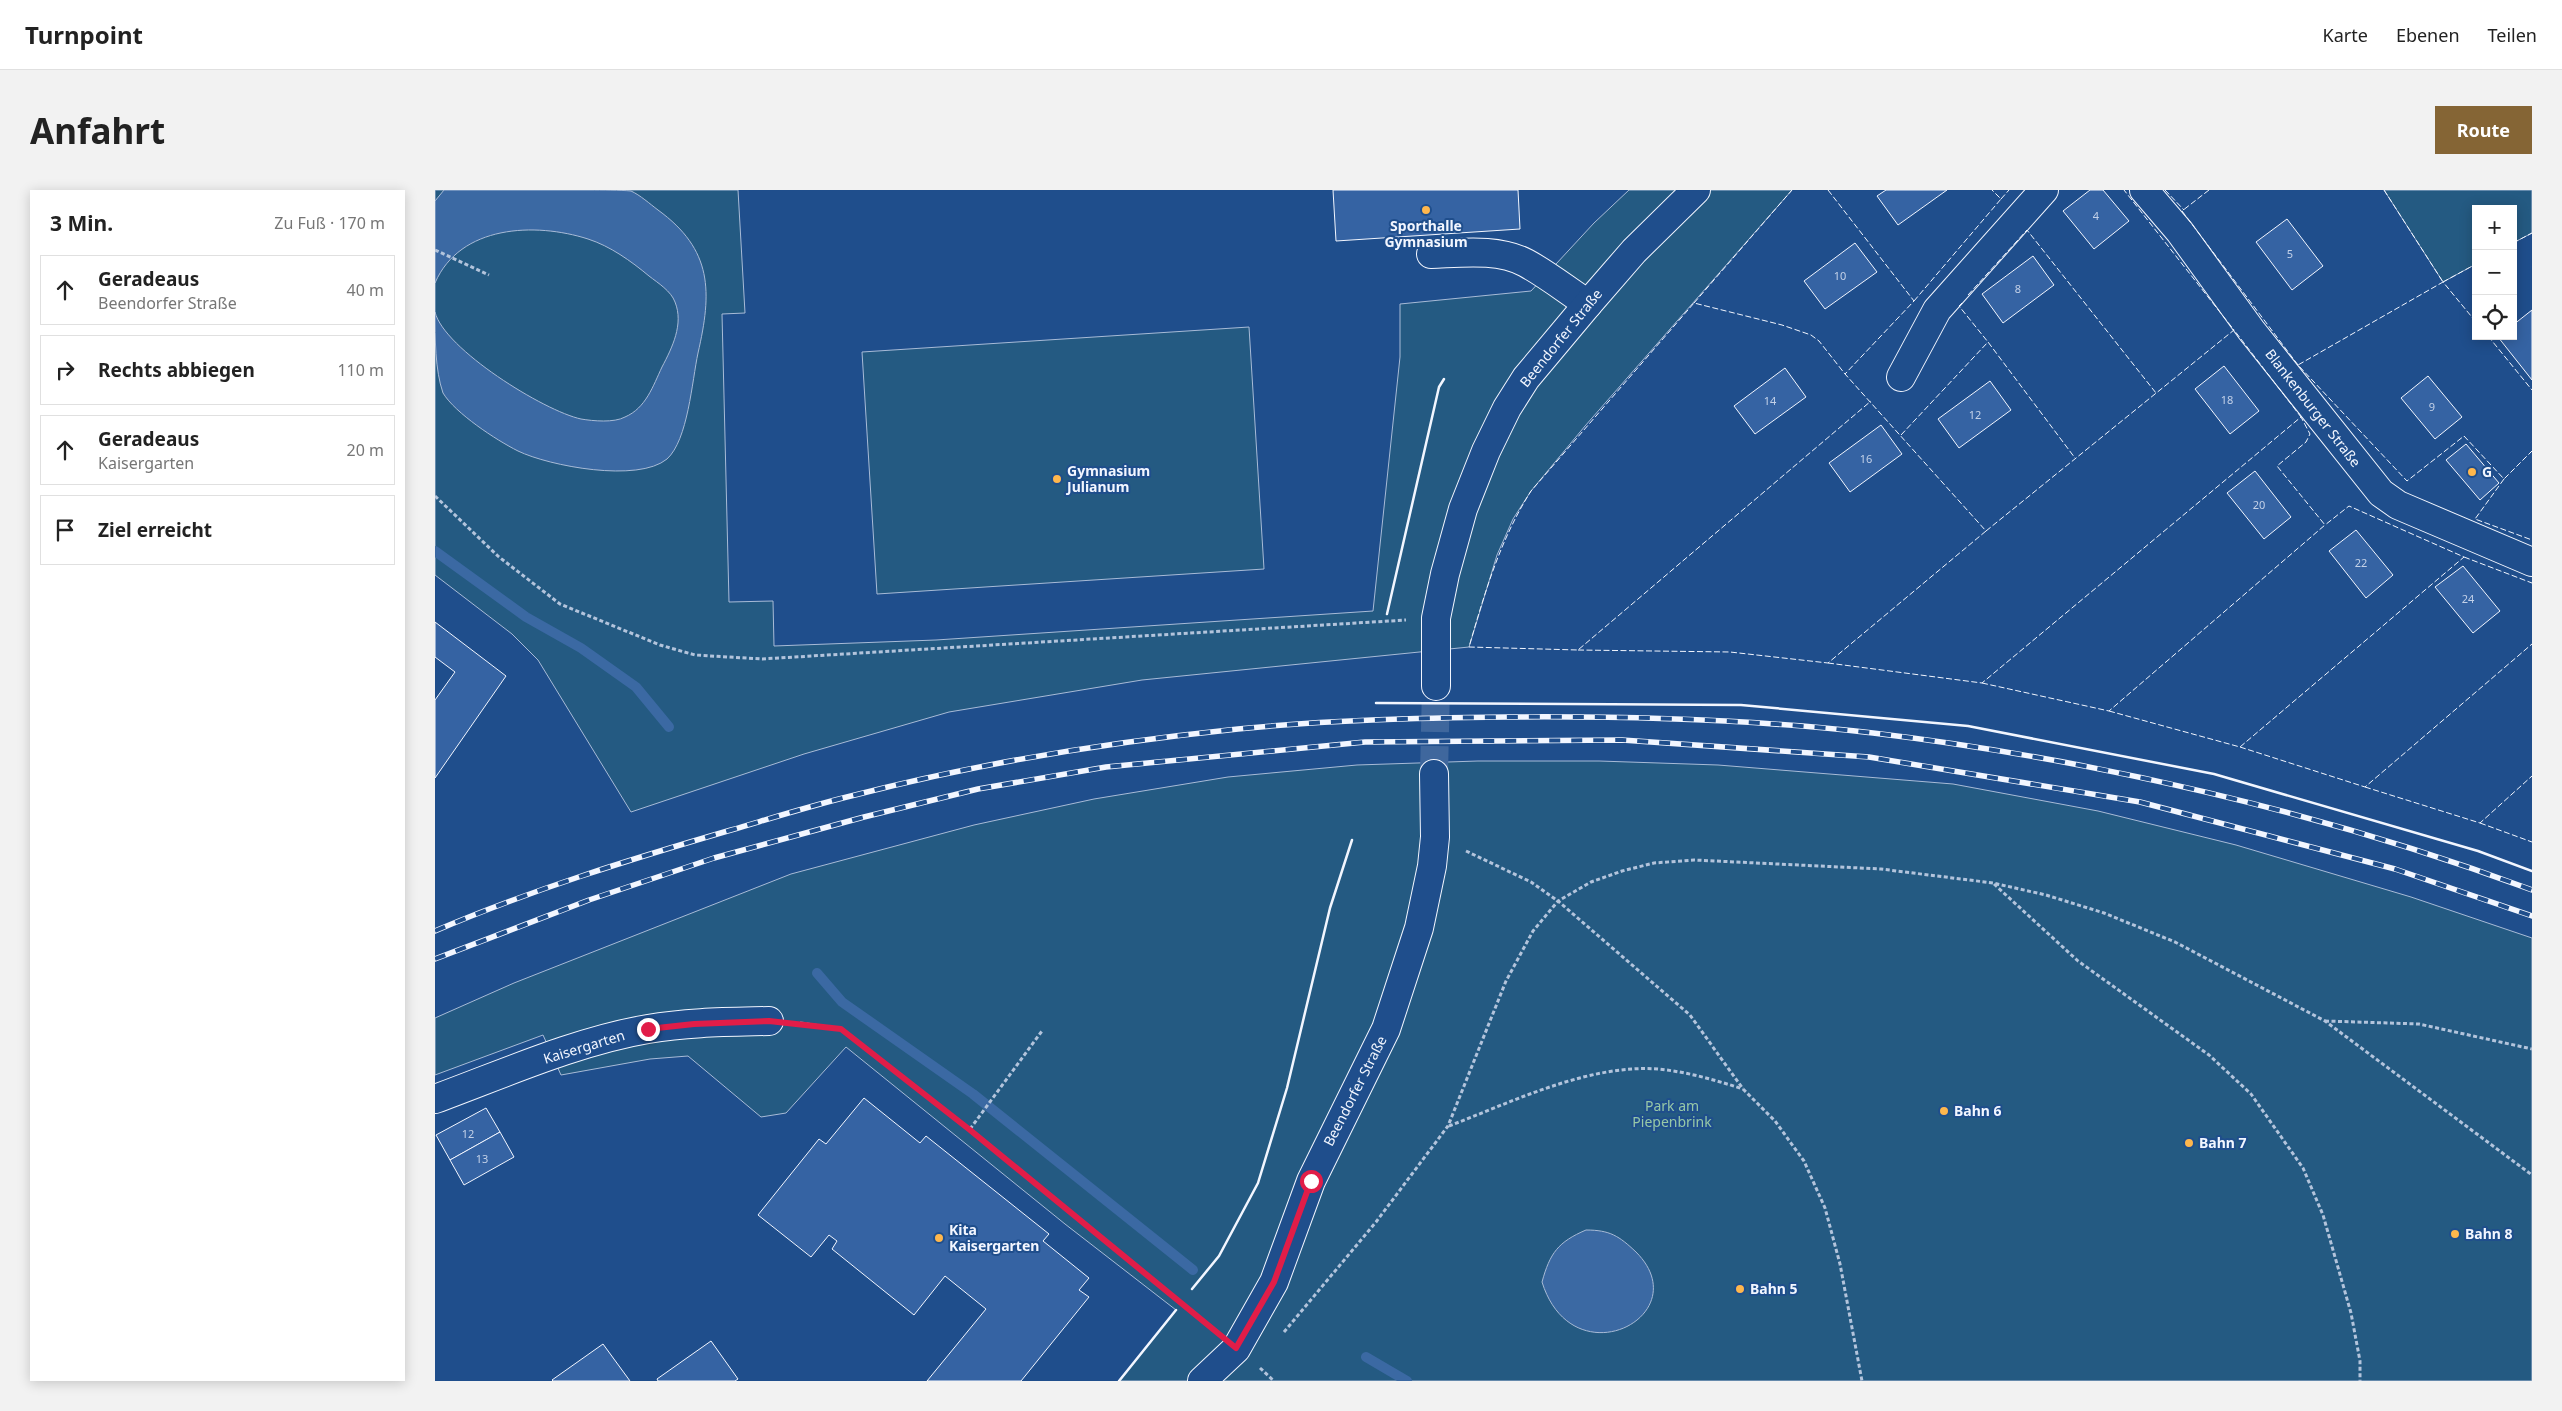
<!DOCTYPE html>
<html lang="de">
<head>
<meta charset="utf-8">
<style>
	body { margin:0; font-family:"Noto Sans",sans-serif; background:#f2f2f2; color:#222 }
	.controls { position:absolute; right:15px; top:15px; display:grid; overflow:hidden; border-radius:0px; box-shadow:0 2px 12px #0003 }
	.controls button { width:45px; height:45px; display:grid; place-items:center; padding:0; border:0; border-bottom:1px solid #e0e0e0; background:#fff; color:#222; font:25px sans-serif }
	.stop { position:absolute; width:15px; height:15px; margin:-11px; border:4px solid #e11d48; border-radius:50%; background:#fff }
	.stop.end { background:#e11d48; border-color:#fff; box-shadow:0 1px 5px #0008 }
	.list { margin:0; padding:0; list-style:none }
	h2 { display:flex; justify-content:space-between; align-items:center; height:65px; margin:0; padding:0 20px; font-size:21px }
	h2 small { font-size:16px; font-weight:400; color:#767676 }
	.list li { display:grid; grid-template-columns:32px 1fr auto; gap:15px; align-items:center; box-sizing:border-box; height:70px; margin:0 10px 10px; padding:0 10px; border:1px solid #e0e0e0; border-radius:0px }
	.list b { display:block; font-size:19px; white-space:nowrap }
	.list p { margin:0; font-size:16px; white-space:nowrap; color:#767676 }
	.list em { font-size:16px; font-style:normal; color:#767676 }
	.icon { flex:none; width:28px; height:28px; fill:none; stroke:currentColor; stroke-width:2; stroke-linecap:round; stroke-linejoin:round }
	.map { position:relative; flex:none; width:2097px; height:1191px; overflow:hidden; border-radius:0px }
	header { display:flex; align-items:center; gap:30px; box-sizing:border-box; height:70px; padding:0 25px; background:#fff; border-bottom:1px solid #e0e0e0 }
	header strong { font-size:24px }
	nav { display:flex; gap:28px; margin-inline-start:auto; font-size:18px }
	.intro { display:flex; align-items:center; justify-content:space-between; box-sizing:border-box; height:120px; padding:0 30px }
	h1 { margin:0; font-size:35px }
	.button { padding:12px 22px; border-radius:0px; background:#856535; color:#fff; font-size:18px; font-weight:700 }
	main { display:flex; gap:30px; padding:0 30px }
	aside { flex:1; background:#fff; border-radius:0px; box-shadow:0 2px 12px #0003 }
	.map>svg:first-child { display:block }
	.green { fill:#245a82; stroke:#a8bbd7 }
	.water { fill:#3b69a3; stroke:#a8bbd7 }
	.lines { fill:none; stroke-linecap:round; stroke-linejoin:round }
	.stream { stroke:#3b69a3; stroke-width:10 }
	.building { fill:#3563a3; stroke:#f2f6ff }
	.minor-tunnel { stroke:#3f679d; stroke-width:28; stroke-dasharray:28 14; stroke-linecap:butt }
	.minor-casing { stroke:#f2f6ff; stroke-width:30 }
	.path { stroke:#b3c4dc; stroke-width:3; stroke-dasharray:4 2.5; stroke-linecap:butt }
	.minor { stroke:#1f4e8c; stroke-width:28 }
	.rail-casing { stroke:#f2f6ff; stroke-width:5.5 }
	.rail { stroke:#1f4e8c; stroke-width:4; stroke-dasharray:11; stroke-linecap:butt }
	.fence { stroke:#f2f6ff; stroke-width:1; stroke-dasharray:6 2.5; stroke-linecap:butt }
	.wall { stroke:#f2f6ff; stroke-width:2.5 }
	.route { stroke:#e11d48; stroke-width:6 }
	.poi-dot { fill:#ffb74d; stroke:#1f4e8c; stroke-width:2 }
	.labels { text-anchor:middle; stroke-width:4; stroke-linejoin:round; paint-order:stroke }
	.number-label { font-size:11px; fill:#c3d1e8 }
	.poi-label { font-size:14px; font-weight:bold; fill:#f2f6ff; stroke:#1f4e8c; text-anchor:start }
	.street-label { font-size:14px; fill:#f2f6ff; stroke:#1f4e8c }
	.park-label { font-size:14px; fill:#97c8a6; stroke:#1f4e8c }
</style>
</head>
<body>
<header>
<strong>Turnpoint</strong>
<nav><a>Karte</a><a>Ebenen</a><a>Teilen</a></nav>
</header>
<div class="intro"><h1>Anfahrt</h1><a class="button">Route</a></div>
<main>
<aside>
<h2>3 Min.<small>Zu Fuß · 170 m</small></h2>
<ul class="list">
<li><svg class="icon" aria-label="ahead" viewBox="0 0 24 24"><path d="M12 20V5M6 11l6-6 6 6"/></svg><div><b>Geradeaus</b><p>Beendorfer Straße</p></div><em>40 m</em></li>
<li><svg class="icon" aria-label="right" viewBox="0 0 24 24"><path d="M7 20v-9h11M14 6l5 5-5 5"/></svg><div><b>Rechts abbiegen</b></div><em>110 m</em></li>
<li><svg class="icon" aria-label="ahead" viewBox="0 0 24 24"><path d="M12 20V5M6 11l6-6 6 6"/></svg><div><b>Geradeaus</b><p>Kaisergarten</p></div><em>20 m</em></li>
<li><svg class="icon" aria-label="arrive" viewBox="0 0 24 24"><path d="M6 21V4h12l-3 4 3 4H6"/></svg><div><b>Ziel erreicht</b></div></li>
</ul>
</aside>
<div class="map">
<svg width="2097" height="1191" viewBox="0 0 2097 1191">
	<rect width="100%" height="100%" fill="#1f4e8c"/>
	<g class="green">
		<path d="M0,0h303l7,123 -23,1 7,288 44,-1 1,45 162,-6 437,-29 27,-254v-53l131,-13 63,-68 35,-33h163l-207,236 -54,65 -18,28 -16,36 -28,92 -327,33 -193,32 -145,42 -173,58 -93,-152 -26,-26 -77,-59z"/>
		<path d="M1949,0h148v43l-19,10v-34h-37v55l-33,18z"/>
		<path d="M814,137l15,242 -387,25 -15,-242z"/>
		<path d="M1043,571h121l119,4 235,19 145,27 138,34 175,52 121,41v443h-1324l-11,-9 -8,9h-70l57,-71 -111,-86 -219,-177 -60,66 -25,4 -73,-61 -38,3 -89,16 -18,-40 -108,40v-57l79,-35 277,-109 183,-49 120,-26 134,-22 129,-12z"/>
	</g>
	<g class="water">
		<path d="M9,0c49,0 97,0 146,0 11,0 31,0 41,1 9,4 19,13 27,19 55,40 54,82 40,143 -6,28 -10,87 -31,106 -29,24 -118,7 -149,-8 -22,-11 -63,-38 -75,-58 -8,-23 -8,-55 -8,-81 9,37 109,99 146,107 12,2 33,4 44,-2 21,-9 28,-31 37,-50 10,-19 22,-43 13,-65 -4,-11 -17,-19 -26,-26 -18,-15 -39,-30 -61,-37 -53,-17 -128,-14 -153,44v-82z"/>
		<path d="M1151,1040c24,0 33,6 50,22 63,63 -63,129 -94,30 8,-29 16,-40 44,-52z"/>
	</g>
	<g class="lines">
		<g class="stream">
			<path d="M0,361l91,66 55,31 55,39 33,40"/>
			<path d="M382,783l25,29 131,92 220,176"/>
			<path d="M931,1167l41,24"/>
		</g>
	</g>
	<g class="building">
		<path d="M898,0h185l2,39 -184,12z"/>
		<path d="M1451,0h61l-49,35 -21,-29z"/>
		<path d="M1655,0h13l26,31 -35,28 -31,-38z"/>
		<path d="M1852,29l36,47 -31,24 -36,-48z"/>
		<path d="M1420,53l22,29 -52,37 -21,-28z"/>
		<path d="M1598,66l21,29 -51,38 -21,-29z"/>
		<path d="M2097,120v70l-34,-43 15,-1v-11z"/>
		<path d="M1789,176l35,45 -29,23 -35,-45z"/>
		<path d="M1350,178l21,29 -51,37 -21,-28z"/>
		<path d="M1993,186l34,41 -27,22 -34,-41z"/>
		<path d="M1555,191l21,29 -52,38 -21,-29z"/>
		<path d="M1446,235l21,29 -52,38 -21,-29z"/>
		<path d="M2031,254l33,39 -19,17 -34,-40z"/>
		<path d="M1820,281l36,46 -27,22 -37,-46z"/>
		<path d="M1921,340l37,45 -27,23 -37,-47z"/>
		<path d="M2028,376l37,45 -27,22 -38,-46z"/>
		<path d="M0,432l71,54 -71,102v-78l20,-28 -20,-15z"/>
		<path d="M429,908l56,45 6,-7 123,98 -6,7 46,37 -10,12 10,7 -68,84h-94l59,-72 -41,-33 -31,39 -82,-66 5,-8 -8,-6 -18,22 -53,-42 61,-76 7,5z"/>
		<path d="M51,918l14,24 -50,28 -14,-25z"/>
		<path d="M65,942l14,25 -50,28 -14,-25z"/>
		<path d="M276,1151l27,38 -3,2h-77l-1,-2z"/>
		<path d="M168,1154l27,37h-77l-1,-1z"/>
	</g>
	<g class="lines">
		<path class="minor-tunnel" d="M999,584l2,-88"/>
		<g class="minor-casing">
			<g id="minor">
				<path d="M1709,0l36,42 71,98 130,163 17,12 134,57"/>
				<path d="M996,64c30,-1 67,-6 95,9 22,12 42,28 62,41"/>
				<path d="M1466,187l36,-67 107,-120"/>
				<path d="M1001,496v-68l9,-44 18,-65 23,-58 21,-43 19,-30 62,-74 46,-53 62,-61"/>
				<path d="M0,909c68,-25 142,-58 213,-70 40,-7 81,-7 121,-8"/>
				<path d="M767,1191l34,-32 38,-67 37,-101 75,-152 33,-101 13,-62 3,-29 -1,-63"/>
			</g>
		</g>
		<g class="path">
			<path d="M0,60l54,25"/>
			<path d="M0,306l64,61 61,47 100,41 35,10 67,4 644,-39"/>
			<path d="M1031,661l65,31 27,19 132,114 53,74 32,32 29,40 21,47 15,56 22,117"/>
			<path d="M1559,694l84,77 131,94 42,39 52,74 20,47 28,98 9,48v20"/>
			<path d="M1890,831l94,3 113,25"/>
			<path d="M365,833l41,6 129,100 243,200"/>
			<path d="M1014,936c63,-24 139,-62 209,-57 30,3 57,11 85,20"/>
			<path d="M535,939l72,-98"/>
			<path d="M849,1142l92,-110 72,-96 58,-145 27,-50 25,-30 33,-19 31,-11 32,-8 40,-3 187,9 112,14 53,12 58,18 71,29 150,79 207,154"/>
			<path d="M825,1178l14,13"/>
		</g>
		<use href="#minor" class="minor"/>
		<g class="rail-casing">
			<g id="rail">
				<path d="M0,741c96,-41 196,-72 296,-101 41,-12 82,-25 124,-35 125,-32 255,-53 383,-66 89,-9 179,-11 269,-12 122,-1 244,2 366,16 219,26 452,80 659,157"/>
				<path d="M0,769l154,-59 125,-42 150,-41 114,-28 128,-22 259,-25 257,-2 247,17 271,45 255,67 137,47"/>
			</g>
		</g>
		<use href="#rail" class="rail"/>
		<g class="fence">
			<path d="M1393,0l86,111 -69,73"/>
			<path d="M1730,0l19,20"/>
			<path d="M1774,0l-27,21 116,154 1,-1"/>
			<path d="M1949,0l59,92"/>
			<path d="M1566,9l8,-9"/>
			<path d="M2078,53l19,-10"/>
			<path d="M2008,92l33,-18"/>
			<path d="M1533,105l59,-65 129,163"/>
			<path d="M1479,111l87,-102 -9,-9"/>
			<path d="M1259,113l98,-113"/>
			<path d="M1527,113l-3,3 29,36"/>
			<path d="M2041,132l-33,-40 -145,83 109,116 57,-45 40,43 28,-28"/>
			<path d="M2053,146l44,54"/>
			<path d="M1466,245l87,-93 87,116"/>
			<path d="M2069,289l-29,40 57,21"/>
			<path d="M1551,341l248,-201 -110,-140"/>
			<path d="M2029,367l68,26"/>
			<path d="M1143,460l152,2 98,11 158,-132 -141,-157 -26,-33 -8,-6 -29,-10 -88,-22 -163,188c-31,49 -46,101 -62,156l109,3 293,-249"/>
			<path d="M1393,473l154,20 319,-266 -67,-87"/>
			<path d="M1547,493l127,28 216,-186 -48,-59 29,-24 4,-8 -9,-17"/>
			<path d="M1674,521l131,36 224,-190 -115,-51 -24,19"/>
			<path d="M1805,557l125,40 167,-143"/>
			<path d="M1930,597l115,36 52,-47"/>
			<path d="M2045,633l52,19"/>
		</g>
		<g class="wall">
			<path d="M952,424l52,-227 5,-8"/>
			<path d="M941,513l365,2 227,21 246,48 264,77 54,20"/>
			<path d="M757,1099l27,-33 39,-73 29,-95 43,-180 22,-68"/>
			<path d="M684,1191l57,-71"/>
		</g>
	</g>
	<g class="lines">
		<path class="route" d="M213,839l46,-5 75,-3 72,8 129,101 266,218 38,-66 37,-101"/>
	</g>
	<g class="poi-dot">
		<circle cx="991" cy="20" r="5"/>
		<circle cx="2037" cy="282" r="5"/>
		<circle cx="622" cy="289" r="5"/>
		<circle cx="1509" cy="921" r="5"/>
		<circle cx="1754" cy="953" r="5"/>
		<circle cx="2020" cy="1044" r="5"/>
		<circle cx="504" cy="1048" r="5"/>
		<circle cx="1305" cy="1099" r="5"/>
	</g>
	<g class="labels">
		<g class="number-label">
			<text x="1661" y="30">4</text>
			<text x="1855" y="68">5</text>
			<text x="1405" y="90">10</text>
			<text x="1583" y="103">8</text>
			<text x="1792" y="214">18</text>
			<text x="1335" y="215">14</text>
			<text x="1997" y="221">9</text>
			<text x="1540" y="229">12</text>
			<text x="1431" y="273">16</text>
			<text x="1824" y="319">20</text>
			<text x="1926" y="377">22</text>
			<text x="2033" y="413">24</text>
			<text x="33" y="948">12</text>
			<text x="47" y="973">13</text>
		</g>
		<g class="poi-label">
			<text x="991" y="41" text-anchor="middle">Sporthalle<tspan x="991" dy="16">Gymnasium</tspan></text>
			<text x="632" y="286">Gymnasium<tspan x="632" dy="16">Julianum</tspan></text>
			<text x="2047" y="287">G</text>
			<text x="1519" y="926">Bahn 6</text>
			<text x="1764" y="958">Bahn 7</text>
			<text x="514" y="1045">Kita<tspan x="514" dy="16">Kaisergarten</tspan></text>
			<text x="2030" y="1049">Bahn 8</text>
			<text x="1315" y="1104">Bahn 5</text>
		</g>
		<g class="street-label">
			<text transform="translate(1126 148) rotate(-51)" y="5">Beendorfer Straße</text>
			<text transform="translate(1878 218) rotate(52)" y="5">Blankenburger Straße</text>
			<text transform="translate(149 857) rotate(-17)" y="5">Kaisergarten</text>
			<text transform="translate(920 901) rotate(-63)" y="5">Beendorfer Straße</text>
		</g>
		<g class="park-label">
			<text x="1237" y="921">Park am<tspan x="1237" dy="16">Piepenbrink</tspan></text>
		</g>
	</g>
</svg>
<div class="controls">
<button>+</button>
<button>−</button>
<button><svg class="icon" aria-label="locate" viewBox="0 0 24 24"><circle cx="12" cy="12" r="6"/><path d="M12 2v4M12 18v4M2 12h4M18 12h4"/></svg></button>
</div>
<div class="stop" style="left:876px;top:991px"></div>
<div class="stop end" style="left:213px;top:839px"></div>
</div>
</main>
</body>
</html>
